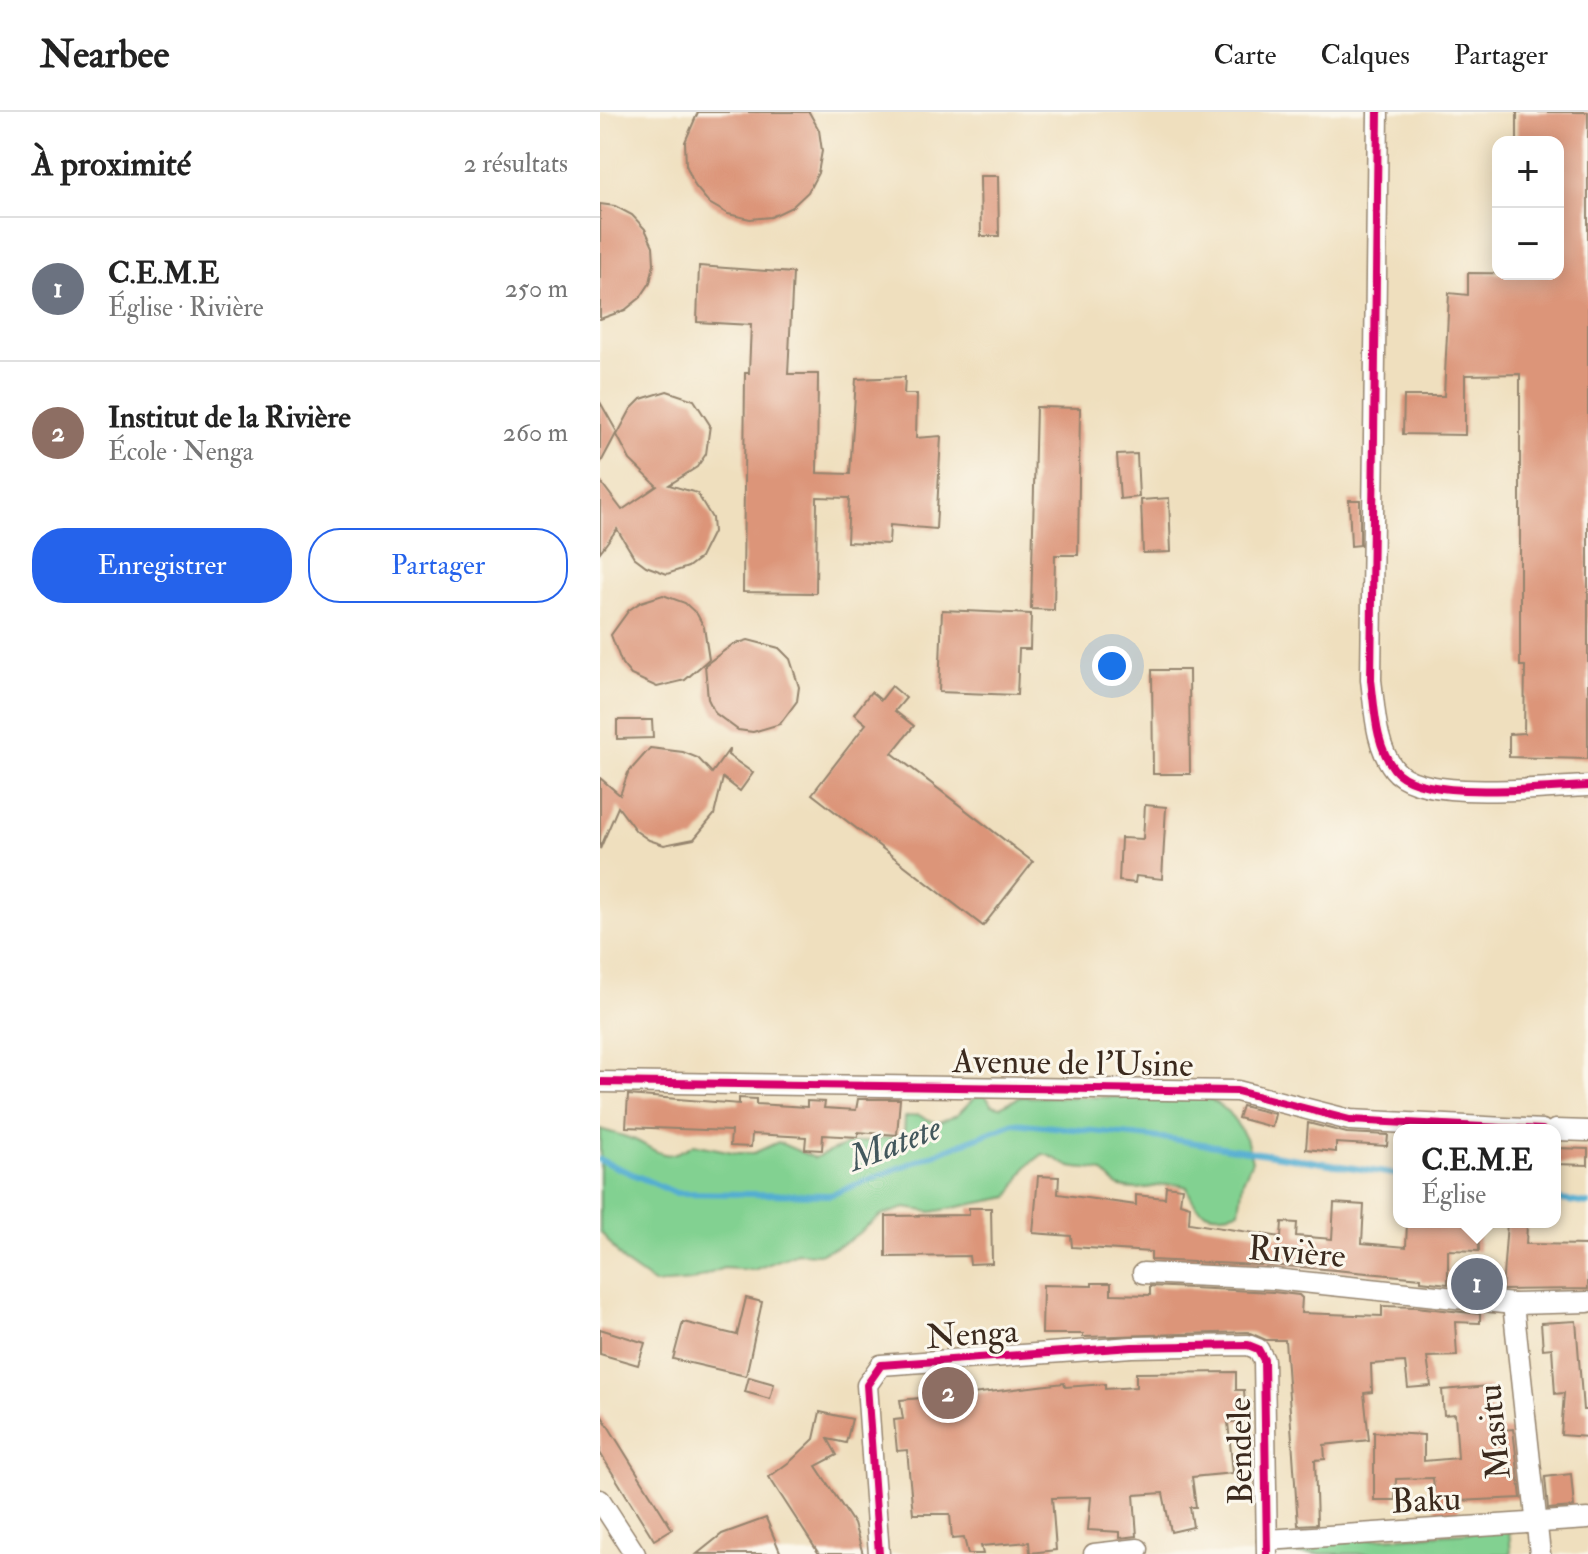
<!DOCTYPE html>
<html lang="fr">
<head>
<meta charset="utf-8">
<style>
	body { margin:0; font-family:"IM FELL Double Pica",serif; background:#f6f6f6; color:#222 }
	.controls { position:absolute; right:24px; top:24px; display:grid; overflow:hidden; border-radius:16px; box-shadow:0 4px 20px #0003 }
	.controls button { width:72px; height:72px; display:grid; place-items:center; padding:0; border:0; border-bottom:2px solid #e0e0e0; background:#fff; color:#222; font:40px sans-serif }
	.you { position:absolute; left:512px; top:554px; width:28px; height:28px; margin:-20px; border:6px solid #fff; border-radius:50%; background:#1a73e8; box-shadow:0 0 0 12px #1a73e833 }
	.badge { display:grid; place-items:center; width:52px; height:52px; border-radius:50%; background:#2563eb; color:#fff; font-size:26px; font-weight:700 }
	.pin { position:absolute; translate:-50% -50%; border:4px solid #fff; box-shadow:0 2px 8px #0006 }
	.popup { position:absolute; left:793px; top:1012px; width:168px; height:104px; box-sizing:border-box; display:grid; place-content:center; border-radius:16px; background:#fff; filter:drop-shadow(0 2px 6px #0005); font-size:26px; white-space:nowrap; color:#767676 }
	.popup b { font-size:30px; color:#222 }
	.popup::after { content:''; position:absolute; left:50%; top:100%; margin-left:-16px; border:16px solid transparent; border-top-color:#fff }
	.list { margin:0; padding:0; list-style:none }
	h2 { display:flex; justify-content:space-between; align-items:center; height:104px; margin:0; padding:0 32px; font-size:34px }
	h2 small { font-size:26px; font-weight:400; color:#767676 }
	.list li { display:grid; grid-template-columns:52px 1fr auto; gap:24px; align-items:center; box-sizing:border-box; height:144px; padding:0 32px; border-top:2px solid #e0e0e0 }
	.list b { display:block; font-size:30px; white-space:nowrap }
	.list p { margin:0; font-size:26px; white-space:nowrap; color:#767676 }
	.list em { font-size:26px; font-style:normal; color:#767676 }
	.actions { display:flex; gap:16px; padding:24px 32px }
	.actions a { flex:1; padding:18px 0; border:2px solid #2563eb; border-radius:32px; text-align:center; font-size:28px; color:#2563eb }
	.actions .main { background:#2563eb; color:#fff }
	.map { position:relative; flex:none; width:988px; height:1442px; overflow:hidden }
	header { display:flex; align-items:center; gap:48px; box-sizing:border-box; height:112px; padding:0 40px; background:#fff; border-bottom:2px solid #e0e0e0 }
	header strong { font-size:38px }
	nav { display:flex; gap:44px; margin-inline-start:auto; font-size:28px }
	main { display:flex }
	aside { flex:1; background:#fff }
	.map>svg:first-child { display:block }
	.green { fill:#82d191; stroke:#5e7e58; stroke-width:2 }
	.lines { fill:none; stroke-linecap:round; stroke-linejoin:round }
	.stream { stroke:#53add1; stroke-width:6 }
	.building { fill:#dc9579 }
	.minor-casing { stroke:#95846e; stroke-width:23 }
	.minor { stroke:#fff; stroke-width:20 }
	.cycleway-casing { stroke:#fbf7ec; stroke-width:13 }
	.cycleway { stroke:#d6006c; stroke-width:8 }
	.labels { text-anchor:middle; stroke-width:6; stroke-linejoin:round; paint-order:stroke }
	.street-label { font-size:34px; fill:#3b2a1e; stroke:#fbf7ec }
	.water-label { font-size:36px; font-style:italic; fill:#43585d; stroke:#fbf7ec }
</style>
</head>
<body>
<header>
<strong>Nearbee</strong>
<nav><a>Carte</a><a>Calques</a><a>Partager</a></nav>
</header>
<main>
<aside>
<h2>À proximité<small>2 résultats</small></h2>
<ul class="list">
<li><span class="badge" style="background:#6b7280">1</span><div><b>C.E.M.E</b><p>Église · Rivière</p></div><em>250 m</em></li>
<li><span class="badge" style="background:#8d6e63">2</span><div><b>Institut de la Rivière</b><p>École · Nenga</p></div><em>260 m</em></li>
</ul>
<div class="actions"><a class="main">Enregistrer</a><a>Partager</a></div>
</aside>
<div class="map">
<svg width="988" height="1442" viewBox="0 0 988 1442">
	<rect width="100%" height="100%" fill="#fbf7ec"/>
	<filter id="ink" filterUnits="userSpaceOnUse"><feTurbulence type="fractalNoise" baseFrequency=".0125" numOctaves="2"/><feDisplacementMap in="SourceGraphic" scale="16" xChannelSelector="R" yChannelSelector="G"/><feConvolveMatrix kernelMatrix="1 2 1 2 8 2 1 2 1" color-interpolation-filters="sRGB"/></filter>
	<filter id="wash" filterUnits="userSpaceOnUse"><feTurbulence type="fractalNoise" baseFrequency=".006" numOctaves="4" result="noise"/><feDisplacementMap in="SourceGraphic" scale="32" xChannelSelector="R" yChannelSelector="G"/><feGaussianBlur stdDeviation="1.8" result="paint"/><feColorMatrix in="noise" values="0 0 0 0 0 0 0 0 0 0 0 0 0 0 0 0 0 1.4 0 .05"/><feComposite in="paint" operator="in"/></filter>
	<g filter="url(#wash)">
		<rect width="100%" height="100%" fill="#efdfbe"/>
		<g class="green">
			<path d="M385,983l7,10 8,2 20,-10h187l22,15 17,26 6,23 -9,20 -4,30c-26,7 -43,5 -52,-24 -20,-9 -42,7 -66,0 -8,-2 -12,-11 -19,-15 -10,-5 -21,-2 -31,-5 -11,-4 -16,-11 -28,-13l-16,12 -18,31 -77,15 -27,-4 -23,7 -35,27 -28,12 -22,-1 -43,17 -31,-2 -32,13 -36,3 -30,-21 -25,-32v-102c12,4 26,7 37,12 26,13 29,21 57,3l43,9h17l24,-11 36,16 35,-14 55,-9 1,-18 13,-2 19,8 20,-8 18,-18z"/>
			<path d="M909,1418l2,24h-241l-1,-9z"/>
		</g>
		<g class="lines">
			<g class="stream">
				<path d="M0,1048l76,33 154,2 184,-72 157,16 228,36"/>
				<path d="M955,1087l33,5"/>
			</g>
		</g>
		<g id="blocks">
			<g class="building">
				<path d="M98,0h111l10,18 3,21 -4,22 -10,19 -16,15 -21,10 -21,2 -22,-5 -19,-11 -14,-17 -9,-21 -1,-23z"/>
				<path d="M917,0h71v647l-79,-2v-23l15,-1 1,-67h-5v-292l-55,1v60l-62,-1 1,-38h40l5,-103 19,2v-22l90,1v-132h-41z"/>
				<path d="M380,64h18l1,60h-18z"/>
				<path d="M0,92l15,2 17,9 13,14 8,17 1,18 -4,19 -10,15 -15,12 -25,9z"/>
				<path d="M99,154l94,7 -5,101h30l-1,99 33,1 6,-95 49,-2 -1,17h13l-1,44 25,-2 -5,93 -46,-4 -1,19 -42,-2 2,-44 -32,-1 -1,96 -73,-1 2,-219h4l2,-48 -54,-3z"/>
				<path d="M67,279l27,9 16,25 -4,29 -9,13 -28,18 28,8 15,25 1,14 -13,26 -12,9 -21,7 -21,-8 -12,-9 -17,-28 -17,23v-71l22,29 35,-24 -27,-26 -13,-25 14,-26 10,-10z"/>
				<path d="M0,290l17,30 -17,32z"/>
				<path d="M436,295l44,1 -2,147h-23l-1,55 -23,-1z"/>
				<path d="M537,342l2,43 -19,2 -3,-44z"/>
				<path d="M569,386l2,54 -28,1 -2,-53z"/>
				<path d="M749,388h11v45l-9,1z"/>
				<path d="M63,483l22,8 12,11 7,13 5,32 -24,21 -28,7 -26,-12 -9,-11 -11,-29 18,-25 12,-8z"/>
				<path d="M342,498l89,4 -1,35h-11l-2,46 -78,-3z"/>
				<path d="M148,528l31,8 11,11 9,28 -2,14 -17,23 -27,8 -15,-2 -23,-17 -7,-14 -3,-34 27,-20z"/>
				<path d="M552,558h37l1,104h-37z"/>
				<path d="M292,574l14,12 -11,13 19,15 -22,27 141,109 -50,64 -171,-132 54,-70 -12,-10 17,-22 10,8z"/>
				<path d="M17,608h35l1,18 -36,1z"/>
				<path d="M50,636l33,4 15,6 14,15 18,-25 -2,7 25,18 -13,18 -17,-13 -9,37 -20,24 -30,6 -15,-5 -13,-9 -18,-24 -18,42v-71l20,17 8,-22z"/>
				<path d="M545,693l21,2 -4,72 -26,-3 -1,7 -16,-2 2,-43 22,1z"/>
				<path d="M28,983l111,9v-6l17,1v5l51,3v-6l18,1 -1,6 32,2 2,-11h42l-3,36 -39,-3v5l-35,-2 -1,15 -17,-1 1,-12 -54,-3 -1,13 -21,-1 1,-15 -105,-4z"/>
				<path d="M642,994l33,8 -3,13 -34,-9z"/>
				<path d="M708,1011l39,10 41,2 -1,11 -51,-3v9l-30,-3z"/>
				<path d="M955,1036l33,1v16l-33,-1z"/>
				<path d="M438,1064l21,1 -1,17 78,11v-10l29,3 1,-12 16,2 -2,15 10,3 -1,17 92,14 1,-15 15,1 -1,13 36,3 2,-36 30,2 -2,38 44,4 1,-25h71l1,29 -31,-1v34l-27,-3v-3l-119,-11 -151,-7v-8l-79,-5 -1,-11 -38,-3z"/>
				<path d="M369,1096h22l1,55 -22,1 -1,-8 -83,1v-41l83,-1z"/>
				<path d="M907,1111l20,1 -1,20 62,1v44l-86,1z"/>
				<path d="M492,1171h19v11l39,1v-9l123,6 26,3 3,3 -1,15 81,3v-10l34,1 64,7v9l-25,-1 2,34 -30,1 4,29 -23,2 -3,-26 -34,2 1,28 -8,1 5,47 -45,5 1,14 -10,1 2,64 -19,1 -13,-185h-19l-18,-8 -165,5v-3h-41l1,-49 49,1z"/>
				<path d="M146,1186l16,4 -16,74 -73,-17 10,-37 54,13z"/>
				<path d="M976,1209l7,89h5v27l-27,-2 3,-42 -9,1 -3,-46 -9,1 -2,-26z"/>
				<path d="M0,1217l45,14 -7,22 -38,-11z"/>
				<path d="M636,1260v18h8l2,31 -18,1 5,51 -41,4 4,30h-6l3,20 -22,5 -8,-39 -29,2 3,41 -17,2v-6l-32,-2 3,-33 -39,1 4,52 -26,3 -1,-11 -48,4 2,8h-15l-4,-16 -12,1 -2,-25h-37l-6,-64 -10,1 -3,-31 9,-1 -3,-19 32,-3 -1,-13 32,-2 1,13 100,-12 1,4 40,-3v5l31,-2v-14z"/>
				<path d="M149,1265l25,7 -4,15 -25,-7z"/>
				<path d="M889,1274l4,45 20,-2 8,69 -63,3 1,11 -23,1 -3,-35 -37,1 -1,21h-21v-68l50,3v26l34,-3 -3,-44 -11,1 -2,-25z"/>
				<path d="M220,1300l32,7 -6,24 -18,-4 9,16 -21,11 38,58 9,30h-44l-50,-77 23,-17 22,-21z"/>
				<path d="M0,1301l72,116 -18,11 -54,-87z"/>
				<path d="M971,1362l3,33 -26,2 -3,-32z"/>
				<path d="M166,1406l15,36h-84l25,-20z"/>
			</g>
		</g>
	</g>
	<g filter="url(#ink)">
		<use href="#blocks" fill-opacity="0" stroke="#95846e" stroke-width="2"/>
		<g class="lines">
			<g class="minor-casing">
				<g id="minor">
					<path d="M778,0l-7,568c4,29 4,65 23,89 26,34 153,18 194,17"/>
					<path d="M0,970l637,9 113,29 192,10"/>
					<path d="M955,1018l33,1"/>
					<path d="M543,1161l131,6 239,25 75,-2"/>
					<path d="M913,1192l27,250"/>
					<path d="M0,1388l35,54"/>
					<path d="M667,1428l321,-21"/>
					<path d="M279,1442l-12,-169 14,-20 251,-18 116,-2 10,4 6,11 3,194"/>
					<path d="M494,1442l44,-5"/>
				</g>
			</g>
			<use href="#minor" class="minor"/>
			<g class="cycleway-casing">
				<g id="cycleway">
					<path d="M778,0l-7,568c4,29 4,65 23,89 26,34 153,18 194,17"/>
					<path d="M0,970l637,9 113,29 192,10"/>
					<path d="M279,1442l-12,-169 14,-20 251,-18 116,-2 10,4 6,11 3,194"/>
				</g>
			</g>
			<use href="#cycleway" class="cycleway"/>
		</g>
	</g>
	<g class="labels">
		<g class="street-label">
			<text transform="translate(473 950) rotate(1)" y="12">Avenue de l'Usine</text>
			<text transform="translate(697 1139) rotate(5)" y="12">Rivière</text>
			<text transform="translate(372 1221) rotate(-4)" y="12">Nenga</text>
			<text transform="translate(893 1320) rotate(-96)" y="12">Masitu</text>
			<text transform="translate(639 1339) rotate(-91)" y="12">Bendele</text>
			<text transform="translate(826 1387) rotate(-3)" y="12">Baku</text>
		</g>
		<g class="water-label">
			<text transform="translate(294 1030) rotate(-21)" y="13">Matete</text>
		</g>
	</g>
</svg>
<div class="controls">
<button>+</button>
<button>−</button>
</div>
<div class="you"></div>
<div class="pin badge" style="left:877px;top:1172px;background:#6b7280">1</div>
<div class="popup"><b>C.E.M.E</b>Église</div>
<div class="pin badge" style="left:348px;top:1281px;background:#8d6e63">2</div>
</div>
</main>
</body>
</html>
